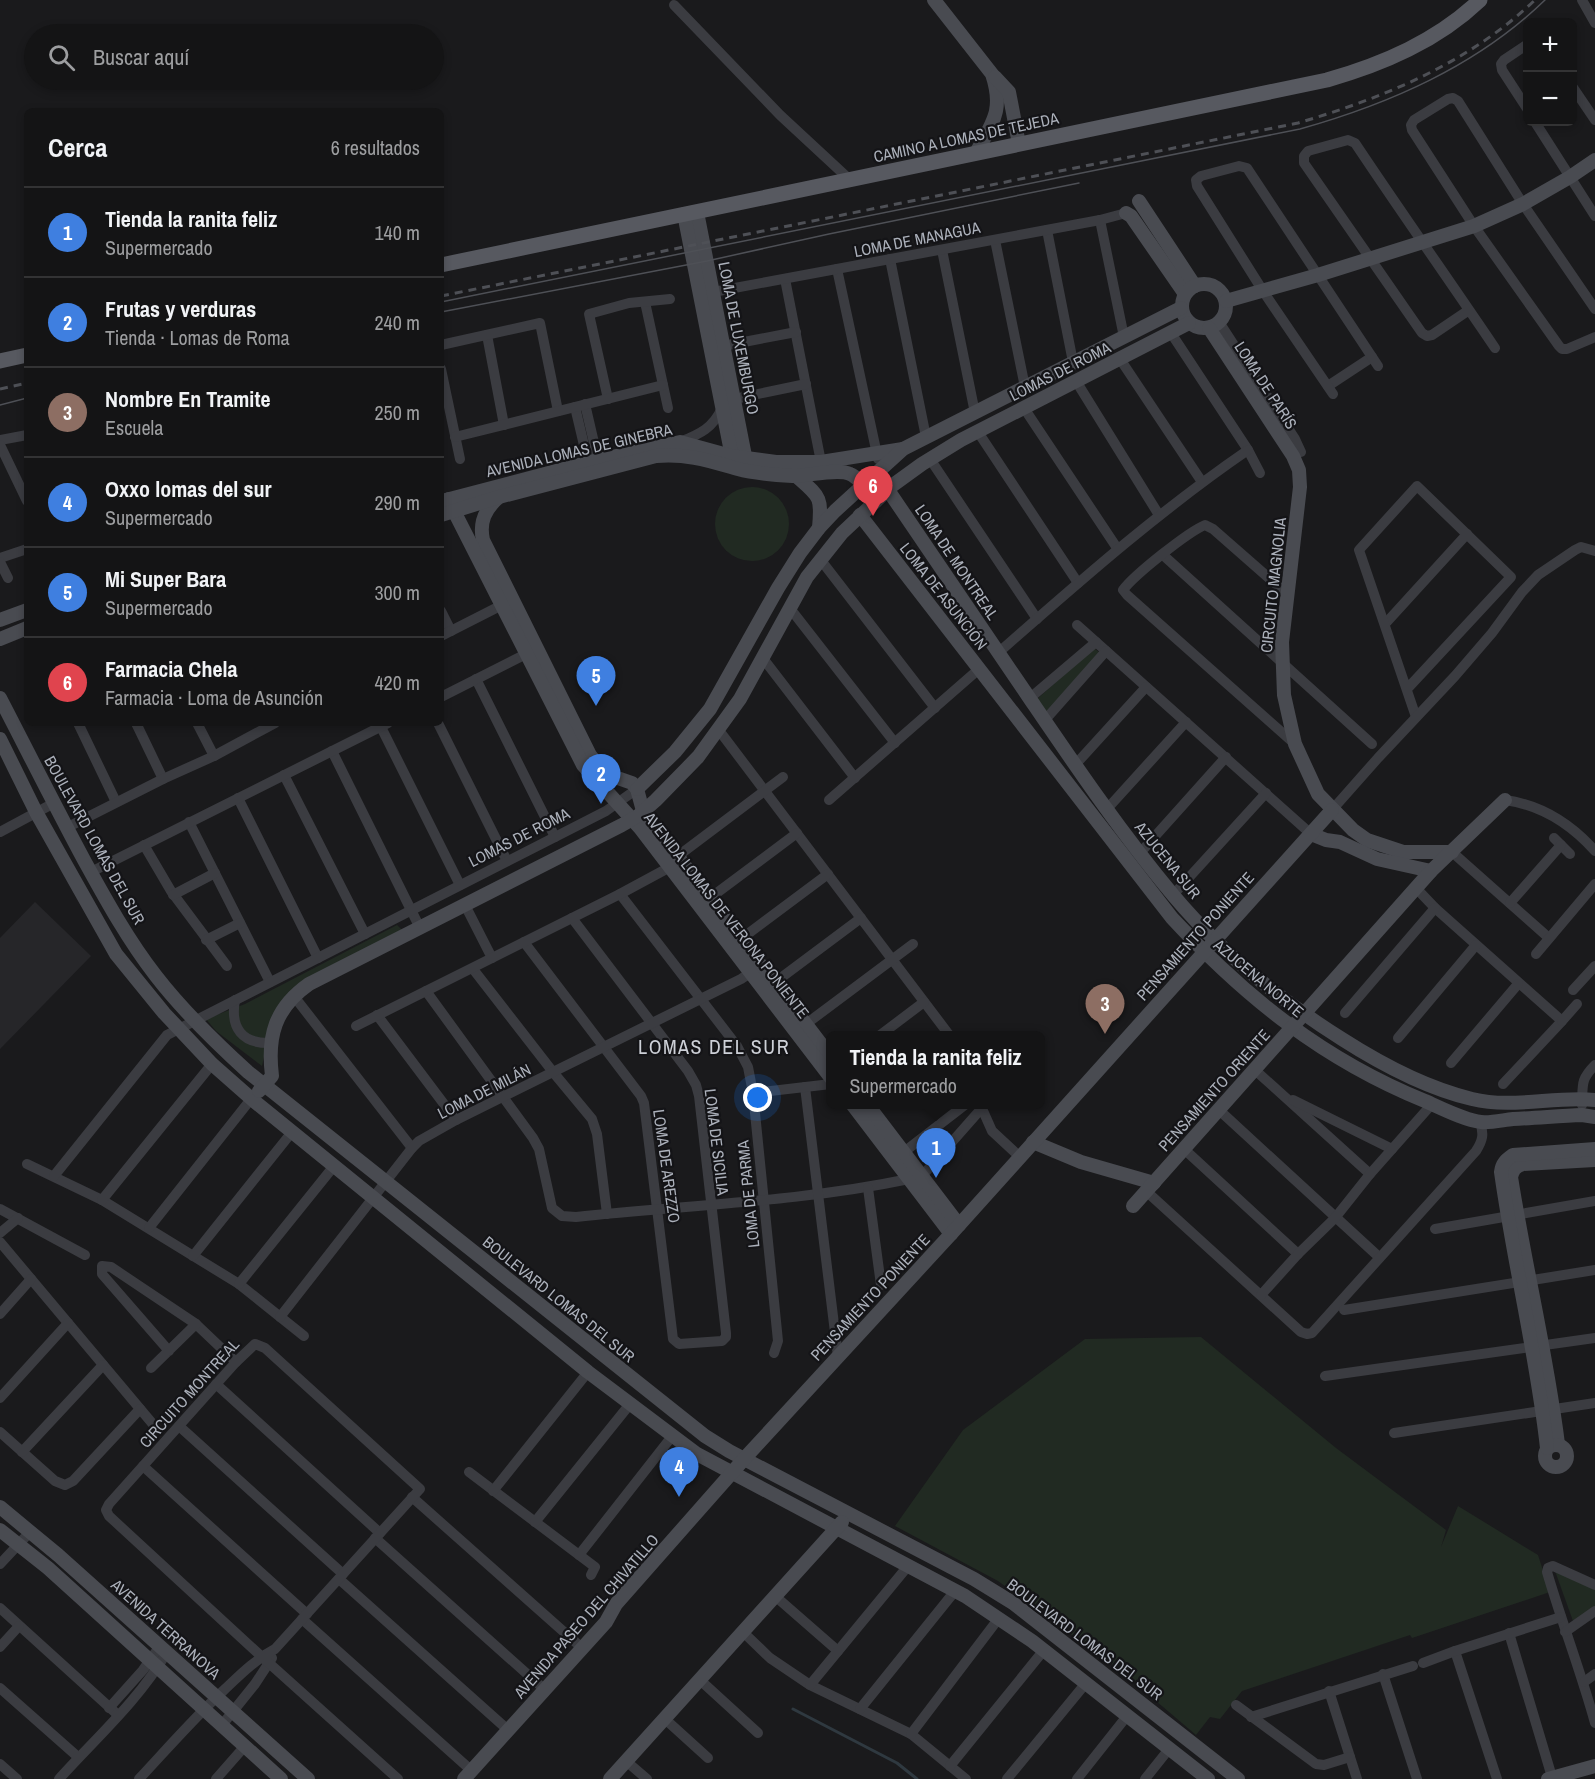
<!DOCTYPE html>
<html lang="es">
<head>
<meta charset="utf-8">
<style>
	body { margin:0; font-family:"Archivo Narrow",sans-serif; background:#212122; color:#f1f3f6 }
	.controls { position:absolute; right:18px; top:18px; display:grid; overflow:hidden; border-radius:9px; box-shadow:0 3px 9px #0003 }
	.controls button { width:54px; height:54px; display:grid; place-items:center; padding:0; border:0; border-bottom:2px solid #333334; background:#141415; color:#f1f3f6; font:30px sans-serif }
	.you { position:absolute; left:758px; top:1098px; width:21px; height:21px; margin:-15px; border:4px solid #fff; border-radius:50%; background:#1a73e8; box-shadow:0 0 0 9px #1a73e833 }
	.badge { display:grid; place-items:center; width:39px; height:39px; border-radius:50%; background:#0f766e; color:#fff; font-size:20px; font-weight:700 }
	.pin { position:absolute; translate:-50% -50px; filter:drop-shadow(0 2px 3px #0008) }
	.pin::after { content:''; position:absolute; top:32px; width:21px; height:18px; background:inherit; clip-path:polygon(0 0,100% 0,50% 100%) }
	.popup { position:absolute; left:826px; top:1031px; width:219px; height:78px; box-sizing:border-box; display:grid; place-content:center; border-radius:9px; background:#141415; filter:drop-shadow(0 2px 4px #0005); font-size:20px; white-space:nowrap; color:#9d9ea0 }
	.popup b { font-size:22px; color:#f1f3f6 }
	.popup::after { content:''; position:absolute; left:50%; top:100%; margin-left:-12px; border:12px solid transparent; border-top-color:#141415 }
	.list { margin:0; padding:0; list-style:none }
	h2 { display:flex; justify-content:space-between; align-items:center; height:78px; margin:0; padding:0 24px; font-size:26px }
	h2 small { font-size:20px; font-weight:400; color:#9d9ea0 }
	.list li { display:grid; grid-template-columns:39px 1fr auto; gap:18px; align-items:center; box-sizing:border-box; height:90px; padding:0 24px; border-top:2px solid #333334 }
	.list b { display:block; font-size:22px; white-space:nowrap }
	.list p { margin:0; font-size:20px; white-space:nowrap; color:#9d9ea0 }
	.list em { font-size:20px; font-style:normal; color:#9d9ea0 }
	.icon { flex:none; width:33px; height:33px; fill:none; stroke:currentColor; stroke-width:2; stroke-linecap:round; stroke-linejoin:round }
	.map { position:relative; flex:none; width:1595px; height:1779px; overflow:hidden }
	.search { position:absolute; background:#141415; box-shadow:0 3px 9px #0003; left:24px; top:24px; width:420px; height:66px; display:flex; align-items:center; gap:15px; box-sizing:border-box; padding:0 21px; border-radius:33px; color:#9d9ea0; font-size:22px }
	.panel { position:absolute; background:#141415; box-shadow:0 3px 9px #0003; left:24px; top:108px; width:420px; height:618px; border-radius:9px }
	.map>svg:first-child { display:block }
	.built { fill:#262629 }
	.green { fill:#212a22 }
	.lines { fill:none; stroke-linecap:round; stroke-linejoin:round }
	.stream { stroke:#2f3940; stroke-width:3 }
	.street { stroke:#3b3c41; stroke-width:10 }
	.secondary { stroke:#494b51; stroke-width:14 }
	.primary { stroke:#575960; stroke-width:15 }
	.tram { stroke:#4e5056; stroke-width:1.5 }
	.rail { stroke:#4e5056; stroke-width:3; stroke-dasharray:8 6; stroke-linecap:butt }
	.labels { text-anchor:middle; stroke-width:4.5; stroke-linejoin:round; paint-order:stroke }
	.street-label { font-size:16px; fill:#acb1bb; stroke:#141417 }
	.quarter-label { font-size:20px; letter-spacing:1.5px; fill:#cdd0d7; stroke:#141417 }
</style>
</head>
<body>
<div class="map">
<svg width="1595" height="1779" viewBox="0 0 1595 1779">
	<rect width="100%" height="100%" fill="#1a1a1c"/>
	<path class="built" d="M35,902l56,54 -91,93v-111z"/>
	<g class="green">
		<circle cx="752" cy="524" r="37"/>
		<path d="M1094,648l6,5 -55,61 -9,-14z"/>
		<path d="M397,925l8,8 -114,59 -18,26 -11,48 -46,-35 -10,-12 39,-15z"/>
		<path d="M1201,1337l135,111 110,82 -5,17 17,-41 80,49 12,37 -138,46 -2,-3 -168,56 -22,28 -10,-2 -14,18 -74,-63 -124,-91 -103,-55 68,-96 122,-91z"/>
		<path d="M1555,1571l40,16v19l-22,15z"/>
	</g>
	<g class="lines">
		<path class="stream" d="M793,1709l104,54 20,16"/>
		<g class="street">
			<path d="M1582,0l13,23"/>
			<path d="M674,5l106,110 69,64"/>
			<path d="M1528,44l-24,16 -3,4 1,6 26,40"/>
			<path d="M1572,86l23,34"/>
			<path d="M1535,122l60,94"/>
			<path d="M1100,220l24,117"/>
			<path d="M1047,230l26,132"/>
			<path d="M995,240l30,147"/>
			<path d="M942,250l33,163"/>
			<path d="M890,259l36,178"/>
			<path d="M837,269l41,190"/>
			<path d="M785,279l36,183"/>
			<path d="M713,292l387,-72 26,-7"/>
			<path d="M645,302l23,106"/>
			<path d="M1595,309l-72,-105 -65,-103 -5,-3 -5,1 -34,21 -3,5 1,5 62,96 85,120 3,3h5l28,-12"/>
			<path d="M1469,310l-37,25 -5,1 -5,-3 -118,-170v-7l4,-5 40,-11 7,3c46,69 94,137 140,205"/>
			<path d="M1219,322l76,117 6,13"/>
			<path d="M1171,333l77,117 12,23"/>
			<path d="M487,335l17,90"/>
			<path d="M441,345l99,-22 18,88"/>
			<path d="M723,346l73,-14"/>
			<path d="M1120,359l82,123"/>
			<path d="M441,369l19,90"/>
			<path d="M1076,381l83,134"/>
			<path d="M1328,386l44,-29"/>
			<path d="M1333,394l-70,-103 -66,-105 -1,-6 5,-4 38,-10 8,2 131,198"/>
			<path d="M608,399l-19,-85 40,-11 41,-4"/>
			<path d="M734,399l72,-15"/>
			<path d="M585,404l13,56"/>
			<path d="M575,407l13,55"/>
			<path d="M1024,408l93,140"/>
			<path d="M978,432l100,151"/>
			<path d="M455,437l208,-52"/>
			<path d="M0,440l27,-5"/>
			<path d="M680,442c20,-8 33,-14 42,-34"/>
			<path d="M0,445l27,56"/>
			<path d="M930,459l107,160"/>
			<path d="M1163,555l209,189"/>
			<path d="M0,558l27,-9"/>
			<path d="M820,559l115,149"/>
			<path d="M0,562l8,16"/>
			<path d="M1286,593l-73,-64 -8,-4c-17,7 -71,50 -82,65l4,5 168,149"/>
			<path d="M789,607l106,136"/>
			<path d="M441,611l10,20"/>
			<path d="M1385,624l82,-90"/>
			<path d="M1077,625l234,209"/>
			<path d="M441,636l61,-31"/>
			<path d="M998,653c81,-71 161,-142 250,-203"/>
			<path d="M762,657l93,121"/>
			<path d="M476,679l79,158"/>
			<path d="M1407,689l104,-112 -94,-91 -58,64 57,167"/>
			<path d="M441,697l85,-43"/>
			<path d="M1030,698l66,-56"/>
			<path d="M1045,720l61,-69"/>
			<path d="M78,723l38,79"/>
			<path d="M136,723l27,56"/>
			<path d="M197,723l17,33"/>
			<path d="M438,723l69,138"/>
			<path d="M381,727l79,158"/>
			<path d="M718,729l232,307"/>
			<path d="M332,751l88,177"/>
			<path d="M1075,765l71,-78"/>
			<path d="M284,775l81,159"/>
			<path d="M238,798l80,160"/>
			<path d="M829,800l150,-131"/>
			<path d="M1505,800c36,5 66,24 90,51"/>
			<path d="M1107,809l79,-87"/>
			<path d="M1332,810l46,-52 77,-82 37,-43 30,-41 16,-17 37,-25 6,-3 14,4"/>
			<path d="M189,822l81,160"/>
			<path d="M66,828l97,-49 51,-23 61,-33"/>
			<path d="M0,832l54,-29"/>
			<path d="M1554,838l16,16"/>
			<path d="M144,845l27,46 56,75"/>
			<path d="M1452,852l97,86"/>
			<path d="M1140,853l86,-96"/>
			<path d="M678,856l105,-79"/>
			<path d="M91,872l297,-149"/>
			<path d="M1416,888l19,20 127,113 -59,63"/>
			<path d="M620,894l117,152 11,21 5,26 25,248 -4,12"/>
			<path d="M173,895l42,-22"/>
			<path d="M1173,895l93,-102"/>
			<path d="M710,898l87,-65"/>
			<path d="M1510,903l51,-58"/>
			<path d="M465,905l27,53"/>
			<path d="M741,939l87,-65"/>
			<path d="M206,940l34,-17"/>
			<path d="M524,942l117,154 3,7 29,236 6,5 43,-3 4,-4v-4l-27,-237 -3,-11 -8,-14 -116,-153"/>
			<path d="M1536,954l59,-70"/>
			<path d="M473,969l80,103 39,47 5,15 10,80"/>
			<path d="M774,983l87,-65"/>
			<path d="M1573,990l22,-24"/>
			<path d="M426,991l107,147 6,11 13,59 10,8 14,1c111,-12 223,-15 333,-38"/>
			<path d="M293,995l119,153"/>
			<path d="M235,1000c-5,28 7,44 36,43"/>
			<path d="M1345,1013l90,-105"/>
			<path d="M377,1015l79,105"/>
			<path d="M1562,1021l15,-17"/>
			<path d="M806,1024l107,-80"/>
			<path d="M356,1026l264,-132 50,-27"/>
			<path d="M879,1036l45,-34"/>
			<path d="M1398,1038l78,-93"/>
			<path d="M1451,1063l67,-79"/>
			<path d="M1255,1070l115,104"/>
			<path d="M805,1087l33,270"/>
			<path d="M753,1093l78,-9"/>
			<path d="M1293,1100l99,49"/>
			<path d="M980,1104l12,27 28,26"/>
			<path d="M1582,1105c1,-20 -2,-25 13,-40"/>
			<path d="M1219,1110l160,147"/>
			<path d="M1184,1149l114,105"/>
			<path d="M904,1152l62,-48"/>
			<path d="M27,1164l75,36 137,84 65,52"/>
			<path d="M54,1176l113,-141 439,-224 31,-22"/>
			<path d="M922,1176l59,-67"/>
			<path d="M868,1188l13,97"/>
			<path d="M1146,1191l155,141 6,2 5,-1 164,-182c7,-11 8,-17 4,-29"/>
			<path d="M102,1200l110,-136"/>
			<path d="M0,1209l85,46"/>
			<path d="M149,1228l102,-129"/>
			<path d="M1435,1229l160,-28"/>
			<path d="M0,1233l18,-15"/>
			<path d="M0,1242l157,187"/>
			<path d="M193,1256l99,-124"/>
			<path d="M239,1284l95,-118"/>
			<path d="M1261,1295l37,-41 37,-36 35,-44 62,-70"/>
			<path d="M1344,1310l251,-40"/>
			<path d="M0,1314l31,-35"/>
			<path d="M280,1317l132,-169 7,-7 37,-21 285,-141 15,-10"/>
			<path d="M196,1324l40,38"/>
			<path d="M151,1368l45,-44 -85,-57 -9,-1v8l67,77"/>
			<path d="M1325,1376l270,-38"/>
			<path d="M216,1384l164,149"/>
			<path d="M0,1398l68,-75"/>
			<path d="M179,1426l164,148"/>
			<path d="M0,1432l55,49 10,4 8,-4 67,-72"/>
			<path d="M1394,1433l201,-30"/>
			<path d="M22,1452l81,-87"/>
			<path d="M143,1466l164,148"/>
			<path d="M469,1472l126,95 -4,8"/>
			<path d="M493,1491l95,-119"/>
			<path d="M412,1497l170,151"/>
			<path d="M535,1522l95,-118"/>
			<path d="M375,1538l170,152"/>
			<path d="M579,1555l94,-120"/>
			<path d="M0,1564l30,-32"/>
			<path d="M339,1579l169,151"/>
			<path d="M1595,1585l-42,-19 -5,2 -1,4c15,51 34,100 48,151"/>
			<path d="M775,1596l63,55"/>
			<path d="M0,1608l118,107"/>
			<path d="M302,1619l170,152"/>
			<path d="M743,1632l27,26 40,27 101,49 55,45"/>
			<path d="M1565,1632l30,-21"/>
			<path d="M1509,1633l43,144"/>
			<path d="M0,1647l19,-21"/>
			<path d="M1455,1651l42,128"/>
			<path d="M1423,1663l32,-12 106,-34"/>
			<path d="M1383,1674l34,105"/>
			<path d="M700,1680l58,53"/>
			<path d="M1584,1682l11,-8"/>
			<path d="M810,1685l98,-119"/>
			<path d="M0,1688l78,69"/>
			<path d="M1329,1691l28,88"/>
			<path d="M1236,1705l80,59 8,1 26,-8"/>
			<path d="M109,1708l34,-38 17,-24"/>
			<path d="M860,1709l95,-118"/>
			<path d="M1251,1717l162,-51"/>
			<path d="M665,1719l43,39"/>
			<path d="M222,1725l33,-41 17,-26"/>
			<path d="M911,1734l88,-116"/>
			<path d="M626,1761l21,18"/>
			<path d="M0,1764l17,15"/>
			<path d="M950,1766l94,-116"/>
			<path d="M59,1779c37,-41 80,-79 108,-127"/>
			<path d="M139,1779c28,-30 55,-61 85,-89 16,-15 32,-31 51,-41l145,-160 -155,-141 -10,-4 -19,18 -127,142 -3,6 3,6 153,141 8,7 128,115"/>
			<path d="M216,1779l29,-33"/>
			<path d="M1007,1779l79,-96"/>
			<path d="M1077,1779l50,-63"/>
			<path d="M1145,1779l24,-30"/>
		</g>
		<g class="secondary">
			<path d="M934,0l58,74c12,36 1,48 -16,79"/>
			<path d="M995,77l14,15 10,52"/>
			<path d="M1139,201l56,85"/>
			<path d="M697,212l50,254"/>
			<path d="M1126,213l5,3 54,78"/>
			<path d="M684,214l49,248"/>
			<circle cx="1204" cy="306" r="22"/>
			<path d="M1226,301l92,-26 156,-49 49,-22 47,-27 25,-17"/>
			<path d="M1209,328l84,128 6,14 1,17 -18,155 2,53 11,49 23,50 35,36 14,10 36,12h49"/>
			<path d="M796,476c24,21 26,20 23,52"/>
			<path d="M888,490c47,69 94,139 142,209 45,66 91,134 143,196 47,56 107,105 169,144 39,25 84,49 130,60 40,10 82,-3 123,1"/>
			<path d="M499,497c-14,12 -20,25 -16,43l107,215 12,15 7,5 23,8 5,6 6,22 188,246"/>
			<path d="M449,499l5,12 129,254 57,63 191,250"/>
			<path d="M442,501l156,-41 82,-18 51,14 45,6h45l82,-13"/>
			<path d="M441,515l58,-18 157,-41c30,-3 54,5 82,13 18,5 38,6 56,7 14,0 44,-8 56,-2 10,4 19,19 26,27"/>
			<path d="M860,515l312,403c74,80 152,142 253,183 16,7 39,19 56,21 10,1 22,-2 32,-3 23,-1 46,-3 69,-4l13,2"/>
			<path d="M0,620l27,-10"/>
			<path d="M0,639l27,-11"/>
			<path d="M0,698c28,54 55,108 84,162 22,40 44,80 72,116 27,35 59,66 92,96l457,364 24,15 245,128 39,24 225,176"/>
			<path d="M0,739l36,73 80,142 48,59 48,51 42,37 334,271 109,82 268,142 67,45 176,138"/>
			<path d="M637,789l38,-37 35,-43 68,-121 22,-35 19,-25 16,-17 68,-62 278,-141"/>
			<path d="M1311,834l15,6 14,2 37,17 54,12"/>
			<path d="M259,1091l13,-15c-5,-40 3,-68 37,-92l313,-159 16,-9 18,-16 42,-43 42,-58 67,-122 35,-44 51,-48 29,-21 39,-24 228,-117"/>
			<path d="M852,1104l99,130"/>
			<path d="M867,1104l92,121"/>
			<path d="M1033,1142l48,20 73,21"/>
			<path d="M1133,1206l298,-335 74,-71"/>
			<path d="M1558,1444c-11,-89 -33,-178 -47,-267 2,-8 4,-10 12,-13l72,-4"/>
			<circle cx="1556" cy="1456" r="11"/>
			<path d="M1547,1448c-10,-92 -33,-183 -46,-276 1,-9 5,-12 12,-17l82,-6"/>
			<path d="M0,1507l58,48 250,224"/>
			<path d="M0,1530l48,38 233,211"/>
			<path d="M464,1779l142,-157 10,-18 128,-145 207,-225 381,-424"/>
			<path d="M610,1779l232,-257"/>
			<path d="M1548,1779l47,-13"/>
		</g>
		<g class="primary">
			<path d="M441,265l886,-185c56,-16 110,-39 153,-80"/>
			<path d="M0,361l27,-6"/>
		</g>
		<g class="tram">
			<path d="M441,302l859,-173c89,-25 177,-63 245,-129"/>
			<path d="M441,312l266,-51 122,-27 250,-51"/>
			<path d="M0,405l27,-7"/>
		</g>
		<g class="rail">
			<path d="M441,296l857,-173c85,-25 171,-60 237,-123"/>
			<path d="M0,389l27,-6"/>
		</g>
	</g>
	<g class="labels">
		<g class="street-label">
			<text transform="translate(966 137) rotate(-12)" y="6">CAMINO A LOMAS DE TEJEDA</text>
			<text transform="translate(917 239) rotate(-11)" y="6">LOMA DE MANAGUA</text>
			<text transform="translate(739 338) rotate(79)" y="6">LOMA DE LUXEMBURGO</text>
			<text transform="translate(1060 371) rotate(-27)" y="6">LOMAS DE ROMA</text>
			<text transform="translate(1266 385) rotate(57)" y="6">LOMA DE PARÍS</text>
			<text transform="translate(579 450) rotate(-13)" y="6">AVENIDA LOMAS DE GINEBRA</text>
			<text transform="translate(957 562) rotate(56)" y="6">LOMA DE MONTREAL</text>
			<text transform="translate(1273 585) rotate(-84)" y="6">CIRCUITO MAGNOLIA</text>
			<text transform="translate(944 596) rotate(52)" y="6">LOMA DE ASUNCIÓN</text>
			<text transform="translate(519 837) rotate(-27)" y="6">LOMAS DE ROMA</text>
			<text transform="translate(95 840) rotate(61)" y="6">BOULEVARD LOMAS DEL SUR</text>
			<text transform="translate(1168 860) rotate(51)" y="6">AZUCENA SUR</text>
			<text transform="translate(727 915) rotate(52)" y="6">AVENIDA LOMAS DE VERONA PONIENTE</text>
			<text transform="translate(1195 936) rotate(-48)" y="6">PENSAMIENTO PONIENTE</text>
			<text transform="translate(1259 978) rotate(40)" y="6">AZUCENA NORTE</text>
			<text transform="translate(1214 1090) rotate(-48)" y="6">PENSAMIENTO ORIENTE</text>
			<text transform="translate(484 1091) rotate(-27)" y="6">LOMA DE MILÁN</text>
			<text transform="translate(717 1142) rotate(83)" y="6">LOMA DE SICILIA</text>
			<text transform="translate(667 1166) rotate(82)" y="6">LOMA DE AREZZO</text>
			<text transform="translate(748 1194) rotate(-96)" y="6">LOMA DE PARMA</text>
			<text transform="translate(870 1297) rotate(-47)" y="6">PENSAMIENTO PONIENTE</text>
			<text transform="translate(559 1299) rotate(39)" y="6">BOULEVARD LOMAS DEL SUR</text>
			<text transform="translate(189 1393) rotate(-48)" y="6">CIRCUITO MONTREAL</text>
			<text transform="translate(586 1616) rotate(-49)" y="6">AVENIDA PASEO DEL CHIVATILLO</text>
			<text transform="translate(166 1629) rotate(42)" y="6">AVENIDA TERRANOVA</text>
			<text transform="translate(1085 1639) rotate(37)" y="6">BOULEVARD LOMAS DEL SUR</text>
		</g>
		<g class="quarter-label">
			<text x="714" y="1054">LOMAS DEL SUR</text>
		</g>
	</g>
</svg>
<div class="controls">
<button>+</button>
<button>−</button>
</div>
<div class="you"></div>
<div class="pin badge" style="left:936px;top:1178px;background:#3f7fe0">1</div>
<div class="popup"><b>Tienda la ranita feliz</b>Supermercado</div>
<div class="pin badge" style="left:601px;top:804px;background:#3f7fe0">2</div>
<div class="pin badge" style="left:1105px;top:1034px;background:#8d6e63">3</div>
<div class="pin badge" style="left:679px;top:1497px;background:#3f7fe0">4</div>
<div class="pin badge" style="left:596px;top:706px;background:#3f7fe0">5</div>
<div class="pin badge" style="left:873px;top:516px;background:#e0444e">6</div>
<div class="search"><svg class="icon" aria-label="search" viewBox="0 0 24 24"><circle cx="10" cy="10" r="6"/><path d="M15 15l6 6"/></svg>Buscar aquí</div>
<section class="panel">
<h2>Cerca<small>6 resultados</small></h2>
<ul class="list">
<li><span class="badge" style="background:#3f7fe0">1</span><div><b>Tienda la ranita feliz</b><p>Supermercado</p></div><em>140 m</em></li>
<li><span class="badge" style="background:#3f7fe0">2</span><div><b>Frutas y verduras</b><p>Tienda · Lomas de Roma</p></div><em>240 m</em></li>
<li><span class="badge" style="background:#8d6e63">3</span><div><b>Nombre En Tramite</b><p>Escuela</p></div><em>250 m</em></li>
<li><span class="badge" style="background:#3f7fe0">4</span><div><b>Oxxo lomas del sur</b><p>Supermercado</p></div><em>290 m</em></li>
<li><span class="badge" style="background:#3f7fe0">5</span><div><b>Mi Super Bara</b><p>Supermercado</p></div><em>300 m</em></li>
<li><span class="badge" style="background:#e0444e">6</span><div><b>Farmacia Chela</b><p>Farmacia · Loma de Asunción</p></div><em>420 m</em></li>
</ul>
</section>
</div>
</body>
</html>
